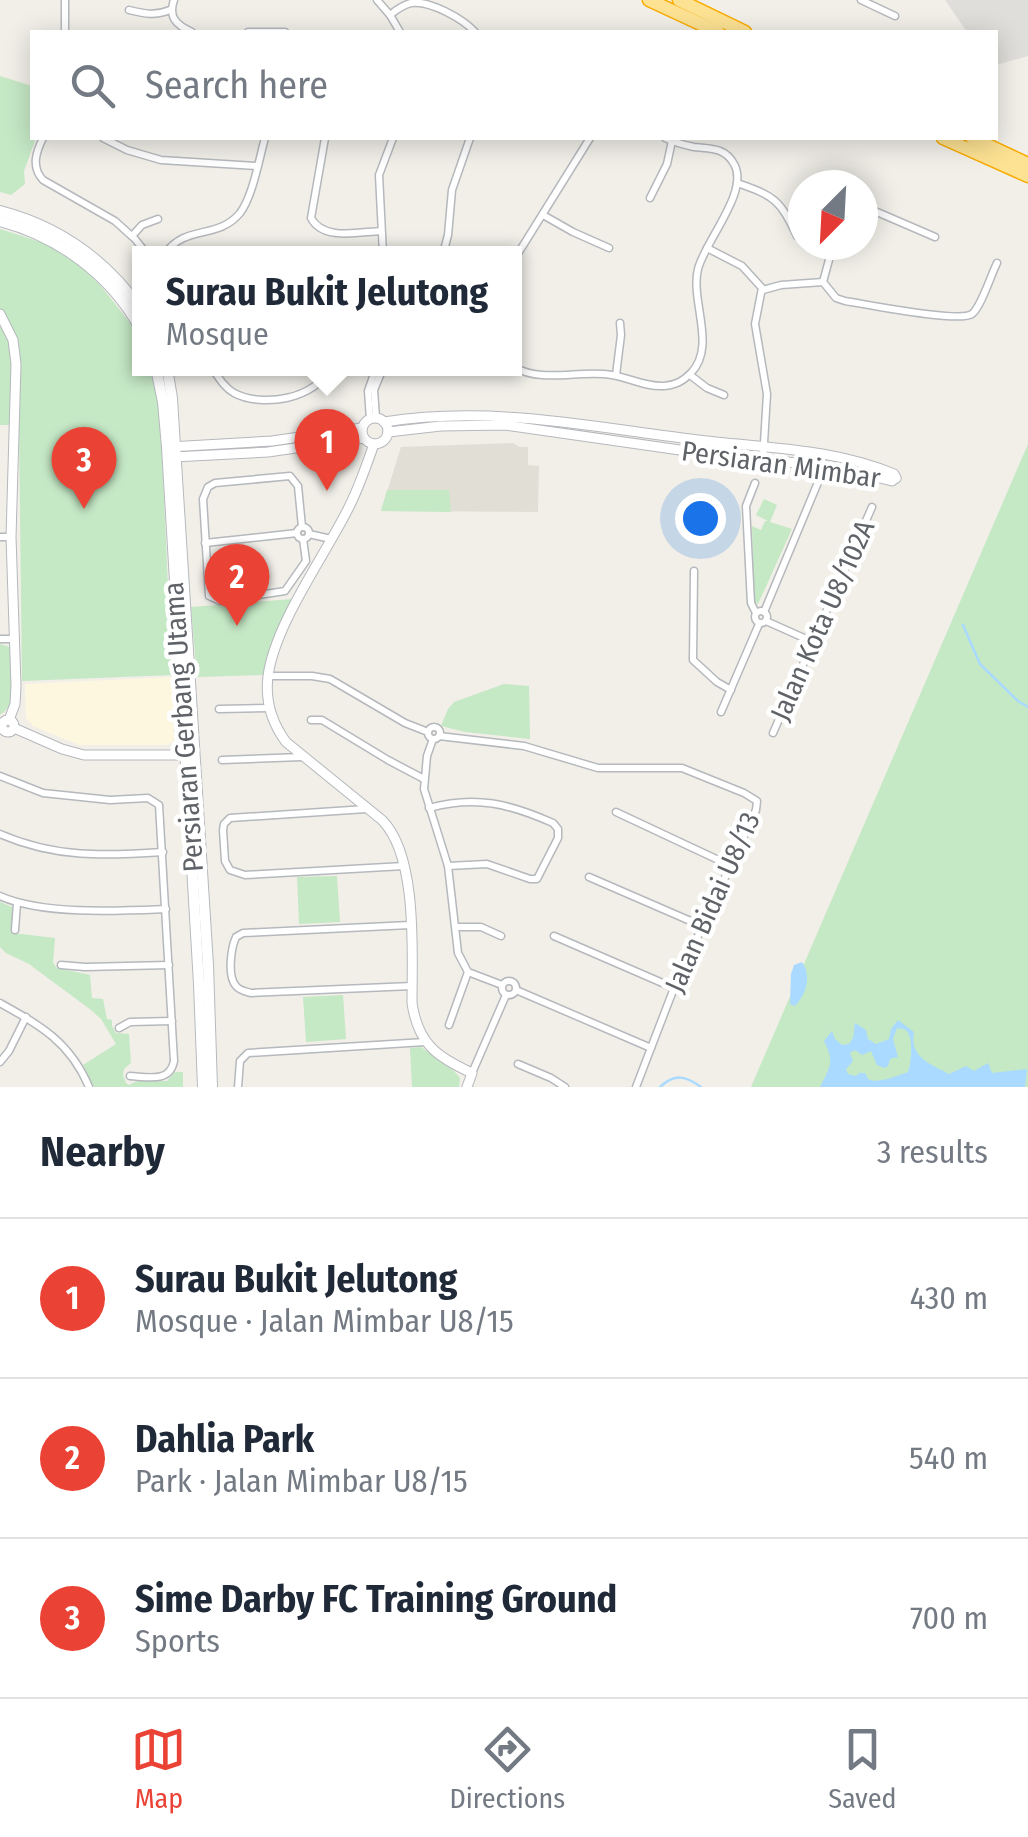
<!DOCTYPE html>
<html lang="en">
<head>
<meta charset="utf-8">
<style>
	body { margin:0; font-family:"Fira Sans Condensed",sans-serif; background:#f6f6f7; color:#1f2937 }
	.compass { position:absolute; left:788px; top:170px; width:90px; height:90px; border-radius:50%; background:#fff; box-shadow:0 5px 25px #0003; rotate:204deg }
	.you { position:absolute; left:700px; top:518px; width:35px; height:35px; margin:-25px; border:8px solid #fff; border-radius:50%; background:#1a73e8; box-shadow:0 0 0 15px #1a73e833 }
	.badge { display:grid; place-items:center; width:65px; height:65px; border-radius:50%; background:#ea4335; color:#fff; font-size:32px; font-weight:700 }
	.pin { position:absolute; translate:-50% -82px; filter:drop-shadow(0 2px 5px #0008) }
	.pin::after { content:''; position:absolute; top:52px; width:35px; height:30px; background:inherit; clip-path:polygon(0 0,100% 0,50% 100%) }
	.popup { position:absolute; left:132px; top:246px; width:390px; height:130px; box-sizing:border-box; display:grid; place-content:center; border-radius:0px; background:#fff; filter:drop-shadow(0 2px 8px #0005); font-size:32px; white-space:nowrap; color:#747a83 }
	.popup b { font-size:38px; color:#1f2937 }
	.popup::after { content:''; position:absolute; left:50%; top:100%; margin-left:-20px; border:20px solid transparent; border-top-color:#fff }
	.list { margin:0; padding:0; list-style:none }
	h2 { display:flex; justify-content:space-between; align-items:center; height:130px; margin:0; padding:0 40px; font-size:42px }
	h2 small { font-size:32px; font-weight:400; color:#747a83 }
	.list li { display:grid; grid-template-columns:65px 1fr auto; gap:30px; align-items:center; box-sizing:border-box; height:160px; padding:0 40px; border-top:2px solid #e0e1e3 }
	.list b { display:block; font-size:38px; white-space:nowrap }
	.list p { margin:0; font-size:32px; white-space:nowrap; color:#747a83 }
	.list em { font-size:32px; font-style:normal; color:#747a83 }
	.icon { flex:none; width:55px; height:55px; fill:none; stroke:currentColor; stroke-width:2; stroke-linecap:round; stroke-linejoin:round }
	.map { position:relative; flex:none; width:1028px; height:1087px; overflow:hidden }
	.search { position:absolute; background:#fff; box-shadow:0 5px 25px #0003; left:30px; right:30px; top:30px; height:110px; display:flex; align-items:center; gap:25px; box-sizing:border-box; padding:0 35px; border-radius:0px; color:#747a83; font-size:38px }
	.sheet { height:610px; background:#fff }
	nav { display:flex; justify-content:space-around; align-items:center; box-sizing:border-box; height:140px; border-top:2px solid #e0e1e3; background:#fff; font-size:28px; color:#747a83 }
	nav a { display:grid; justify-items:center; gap:5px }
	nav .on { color:#ea4335 }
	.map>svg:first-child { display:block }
	.commercial { fill:#fef7e0 }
	.industrial { fill:#e0deda }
	.education { fill:#e1ded6 }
	.green { fill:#c5e8c5 }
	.water { fill:#aadaff; fill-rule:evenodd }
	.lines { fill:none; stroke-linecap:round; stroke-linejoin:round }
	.stream { stroke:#aadaff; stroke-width:2.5 }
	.minor-casing { stroke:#b5b8bc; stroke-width:9 }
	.tertiary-casing { stroke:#b5b8bc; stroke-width:11 }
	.secondary-casing { stroke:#b6babf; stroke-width:12 }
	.motorway-casing { stroke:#f9ab00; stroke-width:15 }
	.minor { stroke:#fff; stroke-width:6 }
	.tertiary { stroke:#fff; stroke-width:9 }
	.secondary { stroke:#fff; stroke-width:10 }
	.motorway { stroke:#fde293; stroke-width:12 }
	.labels { text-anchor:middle; stroke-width:9; stroke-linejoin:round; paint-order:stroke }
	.street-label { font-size:28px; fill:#5f6368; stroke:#fff }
</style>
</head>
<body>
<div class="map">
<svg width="1028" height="1087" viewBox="0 0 1028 1087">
	<rect width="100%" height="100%" fill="#f1efe8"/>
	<path class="commercial" d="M172,677l2,64 -7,4h-88l-46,-19 -7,-8 -1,-34z"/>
	<path class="industrial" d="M945,0h83v56l-32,9v-33h-29z"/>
	<path class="education" d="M513,443l7,4h8v18l11,1 -1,46 -157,-1 20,-64z"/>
	<g class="green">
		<path d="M0,76l32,10v52h4l-12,33 1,13 -14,11 -11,-3z"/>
		<path d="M0,229l47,15 34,23 19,18 35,44 4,11 1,28 10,1 10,41 12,265 -150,6 -3,-256h-19z"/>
		<path d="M1028,444v643h-277z"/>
		<path d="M387,490h62l2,22 -70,-1z"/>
		<path d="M764,499l13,6 -7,17 22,7 -34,75 -4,-2 -2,-76 9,4 4,-9h3l-12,-6z"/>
		<path d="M293,599l-29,76 -67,2 -6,-70z"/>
		<path d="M0,644l13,4c0,22 8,54 -13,67z"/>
		<path d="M504,684l25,2 1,53 -65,-7 -24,-6 7,-17 6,-7z"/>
		<path d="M337,876l3,46 -41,2 -2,-47z"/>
		<path d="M0,902l12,5 1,26 42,5 -2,25 4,5 33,7 2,23 11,1 4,20 5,1v6l4,7 13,1 2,29 -7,6 -1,6 3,8 3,2 8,-4h30l8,-9h8v15h-89l-11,-22 33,-21 -15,-25 -10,-9 -62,-46 -23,-11 -6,-6z"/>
		<path d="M343,995l3,44 -40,3 -3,-45z"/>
		<path d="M421,1047l32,23 7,8 -1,9h-47l-2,-39z"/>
	</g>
	<g class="water">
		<path d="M802,962c10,15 4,32 -7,44l-5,-2 1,-30 3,-9z"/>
		<path d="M898,1020l16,12c-5,25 16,32 35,42l17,-8 8,5 14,-8 4,10 35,-4 -2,18h-205c10,-20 15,-24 4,-46l8,-10 3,8 7,6 7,-1 4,-6 2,-15 11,7 2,9 8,5 13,-5 2,-10zM897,1028c5,1 10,0 12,7 4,8 2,29 -1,37l-20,7 -14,2 -6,-2 -3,-6h-6l-3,3 -8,-2 -2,-5 7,-8 -3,-8 5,-3 7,5 9,-4 6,14 7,3 4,-2 2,-7 8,-2 -5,-18z"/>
	</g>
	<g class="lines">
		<g class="stream">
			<path d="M963,625l17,39 38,37 10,6"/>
			<path d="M660,1087c15,-14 26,-11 41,0"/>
		</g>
		<g class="minor-casing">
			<g id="minor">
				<path d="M65,0v32"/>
				<path d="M174,0c-6,17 2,25 18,32"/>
				<path d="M377,0l13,15 10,17"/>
				<path d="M861,0l34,16"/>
				<path d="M129,10c16,4 26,6 41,0"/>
				<path d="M390,15c6,-5 13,-10 21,-12 19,-3 52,16 64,29"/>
				<path d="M248,32h37"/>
				<path d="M43,138c-7,14 -12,29 0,42l72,41 20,18 12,15"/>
				<path d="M103,138l24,12 34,10 96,6"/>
				<path d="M325,138l-14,80c12,23 48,14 70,13"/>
				<path d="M737,183c38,13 43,17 60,53"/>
				<path d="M650,198l17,-34 5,-23"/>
				<path d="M863,206l72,31"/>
				<path d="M543,215l30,17 36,16"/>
				<path d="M132,236l10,-11 16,-6"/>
				<path d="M707,248l35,18 20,22 -7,36 12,70 -4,65"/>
				<path d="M165,254c20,-30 53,-14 75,-41 13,-17 19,-54 25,-75"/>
				<path d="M383,254l-4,-79 14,-37"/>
				<path d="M443,254l5,-19 4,-45 18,-52"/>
				<path d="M514,260l76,-122"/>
				<path d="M823,282l10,-37"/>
				<path d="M763,290l18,-5 42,-3 13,16 9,3c20,3 114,22 127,13 9,-7 19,-39 25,-51"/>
				<path d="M514,367c29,17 67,2 98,8 18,3 33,12 52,11 12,-1 19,-5 27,-13 26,-27 -1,-72 7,-104 7,-28 52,-78 36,-105 -9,-17 -24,-15 -40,-17 -10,-2 -20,-5 -29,-9"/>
				<path d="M212,368c7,10 12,19 22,25 28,15 83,6 95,-25"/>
				<path d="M616,375l5,-40 -1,-12"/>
				<path d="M690,375l17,13 17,7"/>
				<path d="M376,418l-2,-28 9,-22"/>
				<path d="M370,419l-2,-28 8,-23"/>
				<path d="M755,483l-9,23 5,97 5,10"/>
				<circle cx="303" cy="533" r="6"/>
				<path d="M302,527l-4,-41 -8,-10 -75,7 -7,4 -5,12 6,97 11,5 65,-10 21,-30 -3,-22"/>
				<path d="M309,534l22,5"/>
				<path d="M0,537h11"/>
				<path d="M205,543l92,-10"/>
				<path d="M694,571l-1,89 24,22 14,8"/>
				<circle cx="761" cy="617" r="6"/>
				<path d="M764,612l55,-132 3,-16"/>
				<path d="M766,621l47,21"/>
				<path d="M0,639h15"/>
				<path d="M268,676h44l18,3 75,44 23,9"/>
				<path d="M219,709l51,-1"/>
				<path d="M721,712l38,-88"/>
				<path d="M311,720h11l66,40 36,19"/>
				<circle cx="434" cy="733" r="6"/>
				<path d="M773,733l99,-226"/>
				<path d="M439,736l85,10 74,22h84l62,25 13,8 -1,9 -82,178 -38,99"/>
				<path d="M433,739l-6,17 -3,33 24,77 10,87 10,19 34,13"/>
				<path d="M222,760l80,-3"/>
				<path d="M0,776l43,17 67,7 38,-2 11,7 15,256c-4,22 -26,16 -44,15"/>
				<path d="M429,808c47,-13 81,-4 124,15l5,6v9l-21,41h-7l-43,-15 -39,2"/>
				<path d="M366,809l-136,9 -6,6 -1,6 2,31 5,9 15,5 159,-9"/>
				<path d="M616,812l113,53"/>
				<path d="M0,834c55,24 105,22 163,18"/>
				<path d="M589,877l113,49"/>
				<path d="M0,896c43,19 119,15 166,13"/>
				<path d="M410,925l-167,8 -7,4c-5,11 -9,39 0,49 4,5 9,5 15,7l161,-7"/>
				<path d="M456,927h25l20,9"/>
				<path d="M15,930l2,-27"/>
				<path d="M554,936l120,52"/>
				<path d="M61,965l24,2 84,-2"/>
				<circle cx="509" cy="988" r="7"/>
				<path d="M516,990l135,58"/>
				<path d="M0,1003c41,23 70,39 89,84"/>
				<path d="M449,1025l19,-53"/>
				<path d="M119,1028l11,-6 42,-1"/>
				<path d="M0,1062l9,-11 17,-34"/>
				<path d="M518,1064l33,14 14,9"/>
				<path d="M472,1073l34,-78"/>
				<path d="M238,1087l2,-26 8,-8 177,-11"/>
			</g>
		</g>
		<g class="tertiary-casing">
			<g id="tertiary">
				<path d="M0,314l13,26 3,24 -5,173 5,149 -1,18 -6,16"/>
				<circle cx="375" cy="431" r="13"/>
				<path d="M384,422c108,-17 207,5 314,18 66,8 134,8 196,34l2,4"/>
				<path d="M388,432l53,-6 64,-1 182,26 147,16 58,14 4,-3"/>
				<path d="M374,444c-8,22 -15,44 -26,65 -24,48 -73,115 -80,167 -3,24 4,47 18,66l96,78c36,36 30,134 30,183 6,41 25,54 60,70l-5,14"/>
				<path d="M169,447l103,-6 90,-13"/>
				<path d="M173,457l95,-5 96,-14"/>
				<circle cx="8" cy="726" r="6"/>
				<path d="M14,728l48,21 22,6h108"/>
			</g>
		</g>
		<g class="secondary-casing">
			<g id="secondary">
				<path d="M0,211c58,15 105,48 140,97"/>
				<path d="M0,221c58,15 111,54 140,107"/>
				<path d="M156,368l7,34 4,45 32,537 4,103"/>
				<path d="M167,368l5,30 3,49 33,518 4,122"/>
			</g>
		</g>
		<g class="motorway-casing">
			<g id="motorway">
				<path d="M649,0l69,32"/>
				<path d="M679,0l66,32"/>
				<path d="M943,138l85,38"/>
				<path d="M972,138l56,26"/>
			</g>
		</g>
		<use href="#minor" class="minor"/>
		<use href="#tertiary" class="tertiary"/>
		<use href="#secondary" class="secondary"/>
		<use href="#motorway" class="motorway"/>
	</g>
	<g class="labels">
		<g class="street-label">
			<text transform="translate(781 464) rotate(8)" y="10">Persiaran Mimbar</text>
			<text transform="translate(822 620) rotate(-66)" y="10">Jalan Kota U8/102A</text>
			<text transform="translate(183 727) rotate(-94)" y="10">Persiaran Gerbang Utama</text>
			<text transform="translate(712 902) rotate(-66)" y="10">Jalan Bidai U8/13</text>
		</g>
	</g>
</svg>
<svg class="compass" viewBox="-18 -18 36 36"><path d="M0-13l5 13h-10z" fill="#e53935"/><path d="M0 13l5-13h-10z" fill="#747a83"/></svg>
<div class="you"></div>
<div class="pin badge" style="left:327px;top:491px">1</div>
<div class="popup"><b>Surau Bukit Jelutong</b>Mosque</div>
<div class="pin badge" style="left:237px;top:626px">2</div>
<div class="pin badge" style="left:84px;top:509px">3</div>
<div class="search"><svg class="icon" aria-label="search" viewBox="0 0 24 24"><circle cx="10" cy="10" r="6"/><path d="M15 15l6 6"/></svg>Search here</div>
</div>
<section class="sheet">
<h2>Nearby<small>3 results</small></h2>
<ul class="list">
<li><span class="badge">1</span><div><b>Surau Bukit Jelutong</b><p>Mosque · Jalan Mimbar U8/15</p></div><em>430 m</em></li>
<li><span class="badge">2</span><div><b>Dahlia Park</b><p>Park · Jalan Mimbar U8/15</p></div><em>540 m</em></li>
<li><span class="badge">3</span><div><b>Sime Darby FC Training Ground</b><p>Sports</p></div><em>700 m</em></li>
</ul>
</section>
<nav>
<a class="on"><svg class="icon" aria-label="map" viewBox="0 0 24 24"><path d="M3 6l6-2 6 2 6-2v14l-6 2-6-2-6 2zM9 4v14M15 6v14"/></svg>Map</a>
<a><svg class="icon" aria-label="directions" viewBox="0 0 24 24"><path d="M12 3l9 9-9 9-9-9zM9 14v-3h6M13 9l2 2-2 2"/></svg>Directions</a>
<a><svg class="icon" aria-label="saved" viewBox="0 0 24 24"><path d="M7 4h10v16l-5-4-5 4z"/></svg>Saved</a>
</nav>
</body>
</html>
